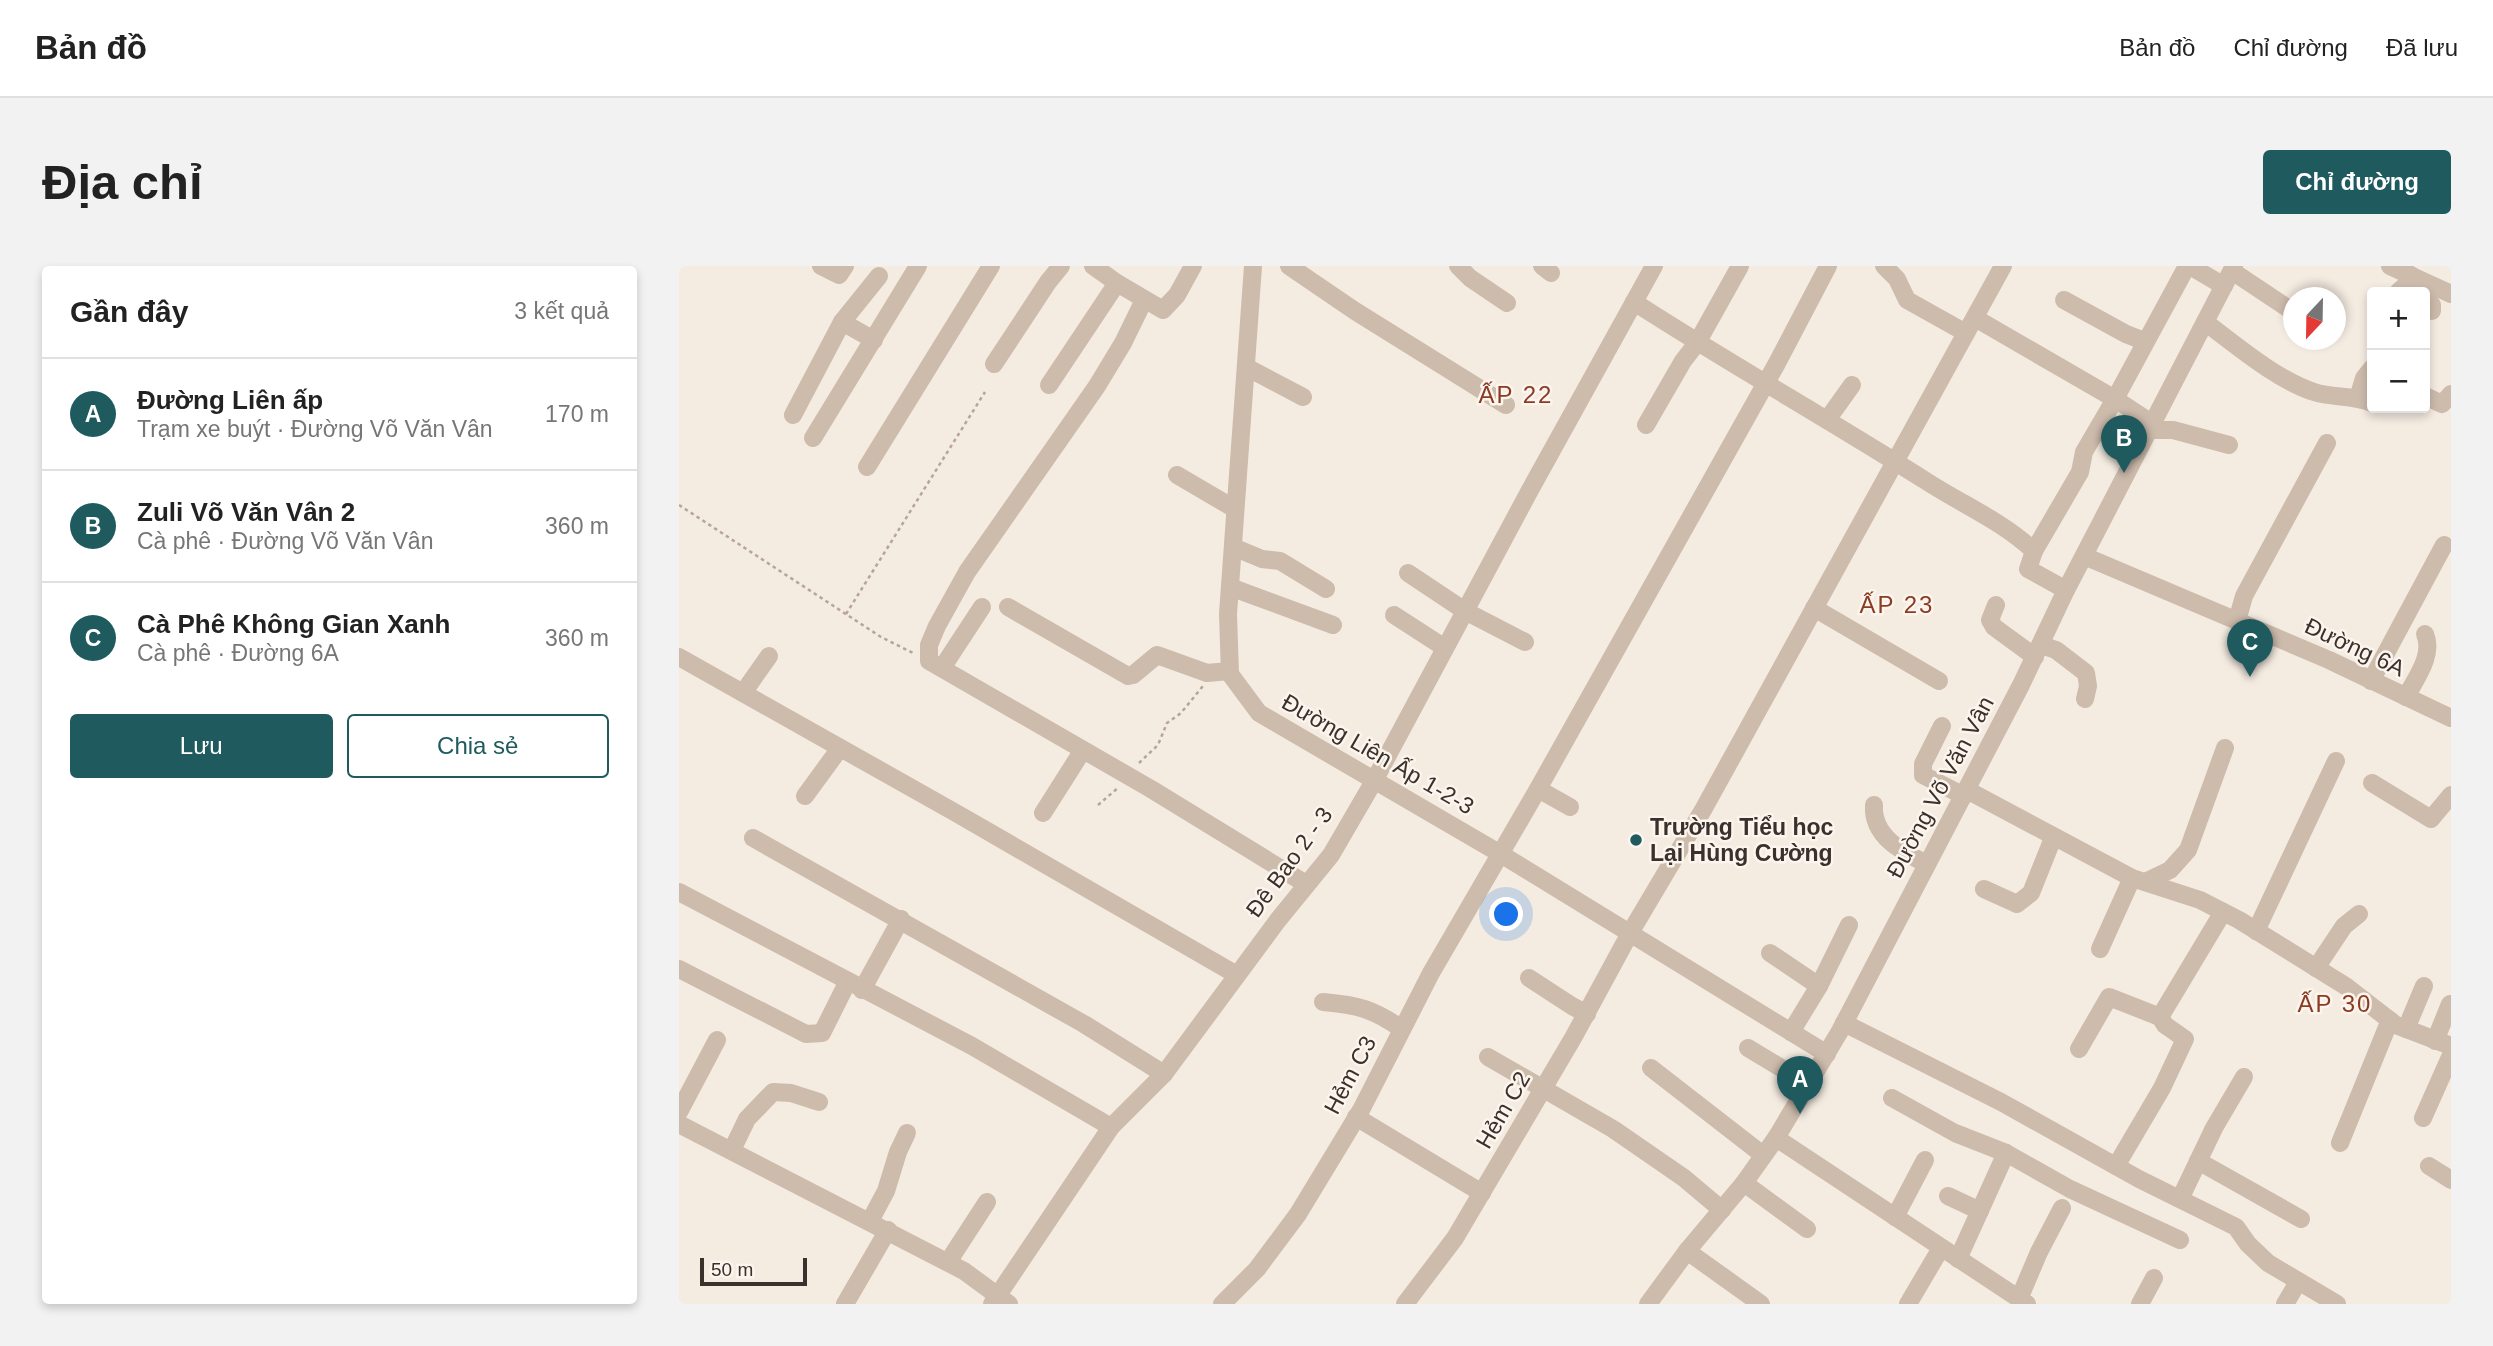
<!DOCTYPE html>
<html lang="vi">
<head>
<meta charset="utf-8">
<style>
	body { margin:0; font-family:Helvetica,sans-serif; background:#f2f2f2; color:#222 }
	.controls { position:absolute; right:21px; top:21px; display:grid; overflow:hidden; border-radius:7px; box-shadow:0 4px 10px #0003 }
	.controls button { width:63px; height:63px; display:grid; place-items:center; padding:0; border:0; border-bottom:2px solid #e0e0e0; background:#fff; color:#222; font:35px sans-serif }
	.compass { position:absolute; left:1604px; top:21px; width:63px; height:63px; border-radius:50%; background:#fff; box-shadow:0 4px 10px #0003; rotate:202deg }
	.scale { position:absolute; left:21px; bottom:18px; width:107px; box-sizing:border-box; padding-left:7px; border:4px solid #3b302b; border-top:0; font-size:19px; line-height:24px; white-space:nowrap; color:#3b302b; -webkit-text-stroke:5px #fbf5ee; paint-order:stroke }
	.you { position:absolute; left:828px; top:649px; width:24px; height:24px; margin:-18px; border:5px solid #fff; border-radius:50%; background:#1a73e8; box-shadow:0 0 0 10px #1a73e833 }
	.badge { display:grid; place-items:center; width:46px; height:46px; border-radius:50%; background:#1f5a5e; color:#fff; font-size:23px; font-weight:700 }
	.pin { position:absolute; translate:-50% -58px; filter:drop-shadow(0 2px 4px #0008) }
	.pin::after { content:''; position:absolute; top:37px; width:24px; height:21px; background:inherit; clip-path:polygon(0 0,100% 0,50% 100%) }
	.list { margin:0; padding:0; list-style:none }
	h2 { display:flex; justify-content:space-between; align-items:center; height:91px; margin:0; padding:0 28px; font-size:30px }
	h2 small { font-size:23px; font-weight:400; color:#767676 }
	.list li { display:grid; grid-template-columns:46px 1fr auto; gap:21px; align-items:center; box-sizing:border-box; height:112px; padding:0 28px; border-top:2px solid #e0e0e0 }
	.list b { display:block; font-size:26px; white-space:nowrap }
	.list p { margin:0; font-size:23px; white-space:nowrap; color:#767676 }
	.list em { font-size:23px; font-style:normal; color:#767676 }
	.actions { display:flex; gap:14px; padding:21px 28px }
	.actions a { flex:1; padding:16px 0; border:2px solid #1f5a5e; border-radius:7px; text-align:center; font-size:24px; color:#1f5a5e }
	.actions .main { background:#1f5a5e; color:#fff }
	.map { position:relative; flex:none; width:1772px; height:1038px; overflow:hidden; border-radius:7px }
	header { display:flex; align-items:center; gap:42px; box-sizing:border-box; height:98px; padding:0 35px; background:#fff; border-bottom:2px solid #e0e0e0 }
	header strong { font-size:33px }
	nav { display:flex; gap:38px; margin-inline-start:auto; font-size:24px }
	.intro { display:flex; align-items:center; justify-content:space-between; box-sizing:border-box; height:168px; padding:0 42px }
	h1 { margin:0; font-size:49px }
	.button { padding:18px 32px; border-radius:7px; background:#1f5a5e; color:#fff; font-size:24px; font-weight:700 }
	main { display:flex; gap:42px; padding:0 42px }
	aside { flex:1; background:#fff; border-radius:7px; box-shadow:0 4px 10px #0003 }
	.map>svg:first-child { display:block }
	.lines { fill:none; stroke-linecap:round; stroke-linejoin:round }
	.path { stroke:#b9a596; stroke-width:2.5; stroke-dasharray:3.5 3.5; stroke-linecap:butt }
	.minor { stroke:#cdbbac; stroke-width:18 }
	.poi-dot { fill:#1f5a5e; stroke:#fbf5ee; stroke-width:2.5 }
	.labels { text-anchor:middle; stroke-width:5; stroke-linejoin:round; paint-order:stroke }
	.street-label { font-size:23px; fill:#3b302b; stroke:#fbf5ee }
	.poi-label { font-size:23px; font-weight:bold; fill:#3b302b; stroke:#fbf5ee; text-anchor:start }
	.neighbourhood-label { font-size:24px; letter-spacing:2px; fill:#8c3b22; stroke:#fbf5ee }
</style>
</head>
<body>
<header>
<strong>Bản đồ</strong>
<nav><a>Bản đồ</a><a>Chỉ đường</a><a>Đã lưu</a></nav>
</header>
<div class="intro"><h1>Địa chỉ</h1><a class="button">Chỉ đường</a></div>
<main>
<aside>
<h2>Gần đây<small>3 kết quả</small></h2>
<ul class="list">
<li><span class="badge">A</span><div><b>Đường Liên ấp</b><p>Trạm xe buýt · Đường Võ Văn Vân</p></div><em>170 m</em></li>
<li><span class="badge">B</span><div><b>Zuli Võ Văn Vân 2</b><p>Cà phê · Đường Võ Văn Vân</p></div><em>360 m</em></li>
<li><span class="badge">C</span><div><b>Cà Phê Không Gian Xanh</b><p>Cà phê · Đường 6A</p></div><em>360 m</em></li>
</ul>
<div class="actions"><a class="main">Lưu</a><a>Chia sẻ</a></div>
</aside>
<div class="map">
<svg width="1772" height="1038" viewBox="0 0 1772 1038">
	<rect width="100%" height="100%" fill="#f4ebe1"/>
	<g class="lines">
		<g class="path">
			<path d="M0,239l202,132 32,16"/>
			<path d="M167,348l139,-222"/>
			<path d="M460,497l19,-18 9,-22 14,-10 22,-27"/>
			<path d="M419,539l21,-18"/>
		</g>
		<g class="minor">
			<path d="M142,0l18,9 6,-9"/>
			<path d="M414,0l24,17 46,27 14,-15 16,-29"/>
			<path d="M574,0l-25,348 2,60 29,39 240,140 328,201"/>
			<path d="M610,0l66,45 151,94"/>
			<path d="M779,0l12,12 37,25"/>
			<path d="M863,0l9,7"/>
			<path d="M1205,0l13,13 10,21 59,33"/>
			<path d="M1511,0l34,20"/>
			<path d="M1711,0l61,28"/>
			<path d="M1553,5l57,38"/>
			<path d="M1719,26l8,-7 5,-10"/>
			<path d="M1746,31l7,8v6"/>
			<path d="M465,34l-21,43 -26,43 -130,186 -30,54 -8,19v16l222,128 155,95"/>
			<path d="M1385,34l62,34 18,7"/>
			<path d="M955,36c96,62 196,118 292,179 37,24 76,40 108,70l-6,18 38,21"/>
			<path d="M1296,52l140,81 72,-133"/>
			<path d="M163,56l32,18"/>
			<path d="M1526,56c32,24 72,58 109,70 19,6 40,3 58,11"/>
			<path d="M315,98l54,-82 13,-16"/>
			<path d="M567,101l57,30"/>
			<path d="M370,119l68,-102"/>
			<path d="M1746,130l17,8 9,-10"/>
			<path d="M1679,132l6,-20 8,-10"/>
			<path d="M114,149l49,-93 37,-46"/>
			<path d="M1148,154l25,-35"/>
			<path d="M967,159l37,-64 14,-18 43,-77"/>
			<path d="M1470,164h24l56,15"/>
			<path d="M134,172l105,-172"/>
			<path d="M188,201l124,-201"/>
			<path d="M498,209l58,34"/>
			<path d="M554,281l29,12 18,2 46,28"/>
			<path d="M1355,285l46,-79 4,-20 31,-53 38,25"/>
			<path d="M1405,290l245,104 122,58"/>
			<path d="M729,307l57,38 60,31"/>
			<path d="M551,321l103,38"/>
			<path d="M1317,339l-6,15 4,7 41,30"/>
			<path d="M329,341l120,69 5,-1 24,-20 50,18 22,-2"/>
			<path d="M1135,342l125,73"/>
			<path d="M715,349l51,33"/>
			<path d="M1558,355l7,-25 83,-153"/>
			<path d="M1362,379l15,5 30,23 2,13 -3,13"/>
			<path d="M0,391l277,156 281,162"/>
			<path d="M263,402l40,-61"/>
			<path d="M1692,415l73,-136"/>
			<path d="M64,427l26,-37"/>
			<path d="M1727,431c10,-19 28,-42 19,-63"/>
			<path d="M1263,460l-19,38v11l41,21"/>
			<path d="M1693,517l59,36 20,-24"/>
			<path d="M859,523l32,18"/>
			<path d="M1288,524l165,88 68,22 39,20 108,67 49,38 55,21"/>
			<path d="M126,530l35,-48"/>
			<path d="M1195,539c-2,32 29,47 53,59"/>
			<path d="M364,547l40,-63"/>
			<path d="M74,572l331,186 80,50"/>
			<path d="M1466,616l25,-12 18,-20 37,-102"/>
			<path d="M1305,623l33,15 14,-11 22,-55"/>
			<path d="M0,626l293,154 139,81"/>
			<path d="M1577,665l80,-170"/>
			<path d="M1421,683l32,-71"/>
			<path d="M1091,687l49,33"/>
			<path d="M1637,702l28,-42 15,-12"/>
			<path d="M0,703l127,65 16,-1 26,-52"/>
			<path d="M850,712l43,28 15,8"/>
			<path d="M183,724l39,-71"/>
			<path d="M644,736c35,3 50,7 79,27"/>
			<path d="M1481,751l63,-105"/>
			<path d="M1165,757l157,79 138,77 97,48 12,17 20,19 69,41"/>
			<path d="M1727,763l18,-43"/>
			<path d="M1112,766l28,-46 30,-61"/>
			<path d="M1756,775l15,-37"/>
			<path d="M1069,782l60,36"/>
			<path d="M1400,783l30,-52 51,20 5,8 20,14 -23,49 -46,78"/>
			<path d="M809,791l125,72 71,49 38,32"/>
			<path d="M972,802l112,87"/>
			<path d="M1213,832l63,35 51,20 64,36 110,51"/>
			<path d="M0,846l38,-72"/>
			<path d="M677,851l126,76"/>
			<path d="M1744,852l28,-63"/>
			<path d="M0,858l285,147 45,33"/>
			<path d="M1097,872l251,166"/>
			<path d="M1661,877l50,-123"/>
			<path d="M53,884l15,-31 26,-27 18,1 28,9"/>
			<path d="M1519,895l103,58"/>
			<path d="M1750,900l22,14"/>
			<path d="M1065,917l63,46"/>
			<path d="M1269,930l32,15"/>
			<path d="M1501,933l34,-71 30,-51"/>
			<path d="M1216,951l30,-57"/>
			<path d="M191,955l16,-30 12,-39 9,-19"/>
			<path d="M1008,985l74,53"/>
			<path d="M1279,993l48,-106"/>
			<path d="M269,996l39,-60"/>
			<path d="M1340,1033l20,-47 23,-44"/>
			<path d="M166,1038l43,-74"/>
			<path d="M313,1038l119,-177 53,-53 114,-154 53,-65 43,-74 156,-291 124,-224"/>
			<path d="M543,1038l35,-35 41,-55 63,-104 70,-137 107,-184 238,-424 52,-99"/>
			<path d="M726,1038l50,-66 118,-200 57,-105 73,-123 300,-544"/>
			<path d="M969,1038l39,-53 57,-68 32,-45 64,-107 181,-346 45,-95 168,-324"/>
			<path d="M1229,1038l33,-56"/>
			<path d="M1461,1038l14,-26"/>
			<path d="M1606,1038l13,-22"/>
		</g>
	</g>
	<circle class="poi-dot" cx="957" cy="574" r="7"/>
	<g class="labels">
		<g class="street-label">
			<text transform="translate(1676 381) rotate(25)" y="8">Đường 6A</text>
			<text transform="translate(699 488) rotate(30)" y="8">Đường Liên Ấp 1-2-3</text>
			<text transform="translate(1261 521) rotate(-62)" y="8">Đường Võ Văn Vân</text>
			<text transform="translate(610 596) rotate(-54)" y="8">Đê Bao 2 - 3</text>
			<text transform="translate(671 809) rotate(-62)" y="8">Hẻm C3</text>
			<text transform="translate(824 844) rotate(-60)" y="8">Hẻm C2</text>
		</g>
		<g class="poi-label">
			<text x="971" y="569">Trường Tiểu học<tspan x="971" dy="26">Lại Hùng Cường</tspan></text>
		</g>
		<g class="neighbourhood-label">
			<text x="837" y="137">ẤP 22</text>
			<text x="1218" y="347">ẤP 23</text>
			<text x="1656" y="746">ẤP 30</text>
		</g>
	</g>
</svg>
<div class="controls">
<button>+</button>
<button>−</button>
</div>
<svg class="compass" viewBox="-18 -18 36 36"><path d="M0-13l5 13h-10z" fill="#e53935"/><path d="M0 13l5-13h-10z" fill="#767676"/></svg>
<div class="scale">50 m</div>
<div class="you"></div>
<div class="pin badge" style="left:1121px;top:848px">A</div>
<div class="pin badge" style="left:1445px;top:207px">B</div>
<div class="pin badge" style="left:1571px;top:411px">C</div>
</div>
</main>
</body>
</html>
